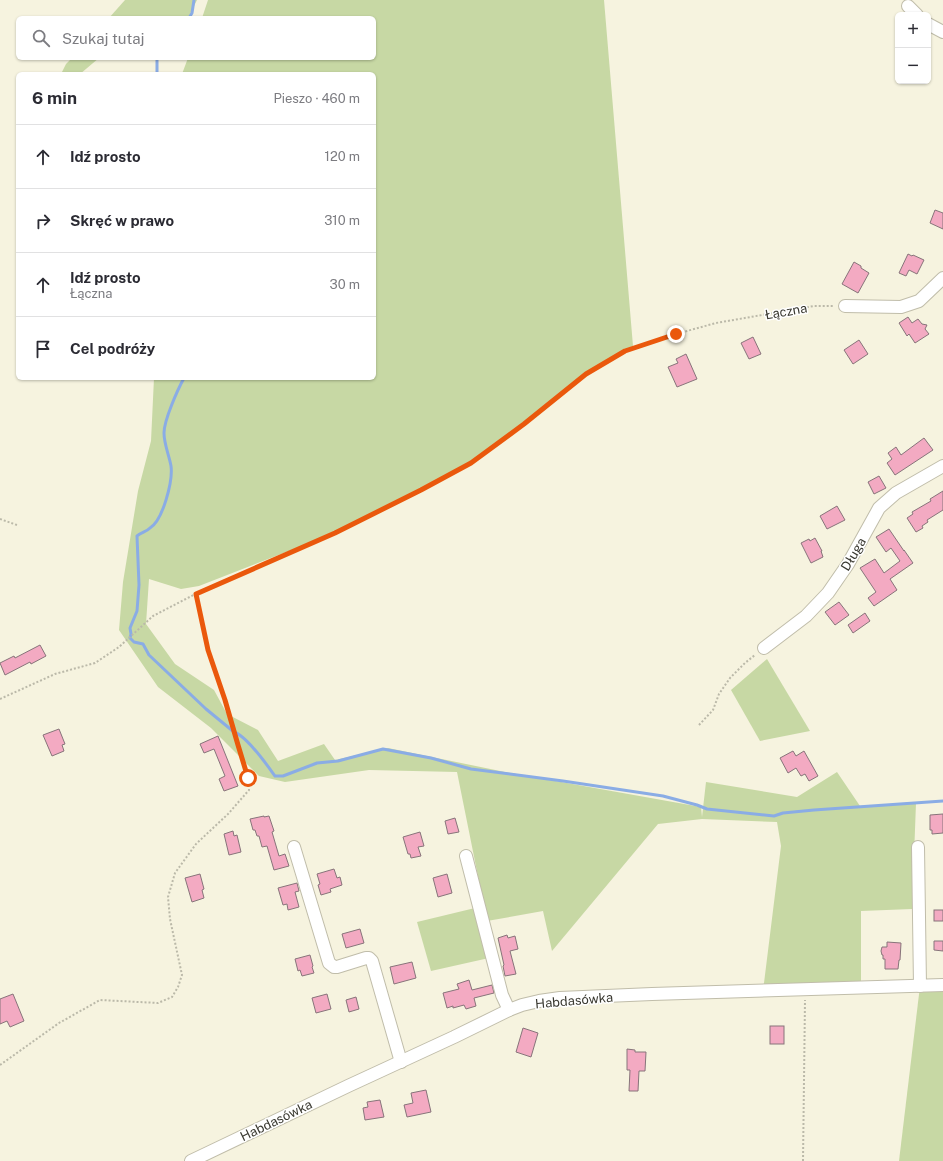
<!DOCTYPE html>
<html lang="pl">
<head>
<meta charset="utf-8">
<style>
	body { margin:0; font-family:"Public Sans",sans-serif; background:#f7f7f7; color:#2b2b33 }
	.controls { position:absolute; right:12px; top:12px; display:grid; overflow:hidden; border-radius:6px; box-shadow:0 1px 3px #0004 }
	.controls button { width:36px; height:36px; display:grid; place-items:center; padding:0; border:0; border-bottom:1px solid #e1e1e2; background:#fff; color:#2b2b33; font:20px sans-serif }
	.stop { position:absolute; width:12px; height:12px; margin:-9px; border:3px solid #ea580c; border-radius:50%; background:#fff }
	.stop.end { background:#ea580c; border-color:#fff; box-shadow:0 1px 4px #0008 }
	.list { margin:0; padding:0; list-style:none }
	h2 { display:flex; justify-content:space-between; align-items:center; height:52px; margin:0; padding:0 16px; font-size:17px }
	h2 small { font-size:13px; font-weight:400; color:#7c7c81 }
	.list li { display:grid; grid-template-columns:26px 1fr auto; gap:12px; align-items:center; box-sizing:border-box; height:64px; padding:0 16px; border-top:1px solid #e1e1e2 }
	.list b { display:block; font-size:15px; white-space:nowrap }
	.list p { margin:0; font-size:13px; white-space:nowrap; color:#7c7c81 }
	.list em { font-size:13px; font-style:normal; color:#7c7c81 }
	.icon { flex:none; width:22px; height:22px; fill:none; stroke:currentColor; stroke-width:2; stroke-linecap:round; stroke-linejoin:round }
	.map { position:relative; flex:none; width:943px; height:1161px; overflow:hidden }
	.search { position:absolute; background:#fff; box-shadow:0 1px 3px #0004; left:16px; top:16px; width:360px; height:44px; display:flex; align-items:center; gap:10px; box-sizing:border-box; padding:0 14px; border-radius:6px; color:#7c7c81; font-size:15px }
	.panel { position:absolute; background:#fff; box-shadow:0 1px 3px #0004; left:16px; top:72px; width:360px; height:308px; border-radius:6px }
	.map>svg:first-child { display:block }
	.green { fill:#c7d8a4 }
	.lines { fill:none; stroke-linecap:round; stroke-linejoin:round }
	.stream { stroke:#8aace5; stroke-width:3 }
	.building { fill:#f3aac2; stroke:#87747a }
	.minor-casing { stroke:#c0bdaa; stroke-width:14 }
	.path { stroke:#bbb9a9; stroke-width:2; stroke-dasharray:2 2; stroke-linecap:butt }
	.minor { stroke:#fff; stroke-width:12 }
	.route { stroke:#ea580c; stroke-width:5 }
	.labels { text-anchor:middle; stroke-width:3; stroke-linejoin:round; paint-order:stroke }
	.street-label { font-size:13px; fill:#393830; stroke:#fff }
</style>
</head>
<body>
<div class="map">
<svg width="943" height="1161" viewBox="0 0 943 1161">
	<rect width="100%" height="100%" fill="#f6f3df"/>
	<g class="green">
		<path d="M125,0h72l-9,18h-79z"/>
		<path d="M208,0h396l29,346 -47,28 -62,50 -53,39 -50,27 -86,43 -136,53 -18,3 -32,-10 -3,45 29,40 39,26 13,24 31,16 20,31 46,-17 11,16 53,-12 117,24 196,35 1,10 4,-35 91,15 40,-25 23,34 56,-3 -4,106 -51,2v77l-98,3 18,-145 -4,-24 -75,-3 -44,5 -106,127 -9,-40 -56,10 -30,-149 -88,-2 -84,12 -26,-6 -48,-48 -53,-41 -39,-57 4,-48 15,-91 13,-50 3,-63h220v-304h-192l6,-16h186v-40h-172z"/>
		<path d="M72,58h27l-19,16h-19l5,-10z"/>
		<path d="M767,659l43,72 -50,10 -29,-51z"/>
		<path d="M475,908l14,50 -58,13 -14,-49z"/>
		<path d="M943,985v176h-44l21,-175z"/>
	</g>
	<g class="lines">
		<g class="stream">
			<path d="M189,18l3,-5 2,-13"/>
			<path d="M157,74v-16"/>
			<path d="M184,378c-6,11 -20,42 -20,55 0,11 5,22 7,33 2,15 -8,54 -21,62 -4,4 -8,4 -13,8l2,49 -2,26 -7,17 1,6 -1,4 4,4 9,2 6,11 57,54 28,23c13,4 33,33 41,44h8l34,-13 21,-2 45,-12 48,9 40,11 92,12 100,15 34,9 10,4 67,7 9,-3 31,-3 129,-9"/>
		</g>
	</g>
	<g class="building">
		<path d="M935,210l8,3v16l-13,-6z"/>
		<path d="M908,254l4,2 1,-1 11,5 -7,14 -8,-4 -3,6 -7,-3z"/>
		<path d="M854,262l7,4v2l8,5 -11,20 -16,-9z"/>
		<path d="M908,317l4,6 6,-4 4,5 5,1 -2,4 4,5 -14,9 -6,-9 -2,2 -8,-13z"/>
		<path d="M753,337l8,17 -12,5 -8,-16z"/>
		<path d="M859,340l9,14 -15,10 -9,-14z"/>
		<path d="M686,354l11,25 -20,8 -9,-20 10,-4 -2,-4z"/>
		<path d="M924,438l9,12 -38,25 -8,-12 5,-4 -4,-6 8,-6 5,8z"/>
		<path d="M879,476l7,12 -12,6 -6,-12z"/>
		<path d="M943,491v19l-16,10 1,2 -6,4 1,2 -7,4 -9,-14 6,-4 -1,-2 19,-11 -1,-2z"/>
		<path d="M837,506l8,14 -18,9 -7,-13z"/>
		<path d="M889,529l15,22v-1l9,13 -23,16 7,11 -23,16 -6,-8 8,-6 -16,-24 15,-9 9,14 16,-12 -9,-13 -5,4 -10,-15z"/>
		<path d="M815,538l7,13h-1l2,6 -12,6 -10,-20 8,-4 1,2z"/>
		<path d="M839,602l10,13 -14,10 -10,-13z"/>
		<path d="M865,613l5,8 -17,12 -5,-8z"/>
		<path d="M40,645l6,11 -15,8 -1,-2 -25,13 -5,-12 14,-7 1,2z"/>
		<path d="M59,729l6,15 -3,1 2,6 -12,5 -9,-21z"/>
		<path d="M218,736l20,50 -14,5 -5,-12 6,-3 -11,-27 -10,4 -4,-9z"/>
		<path d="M793,751l3,5 8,-5 14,25 -9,5 -4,-7 -4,2 -5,-8 -8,5 -8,-15z"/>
		<path d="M943,814v19l-11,1v-4h-2v-15z"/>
		<path d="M264,816v1l5,-1 5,15 -2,1 7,24 6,-2 4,12 -15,4 -7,-24 -5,1 -3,-11h-2l-2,-6h-2l-3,-11z"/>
		<path d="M455,818l4,14 -11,2 -3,-13z"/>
		<path d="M233,831l1,5 3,-1 4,17 -12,3 -5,-21z"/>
		<path d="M420,832l4,14 -6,1 3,9 -10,2 -1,-4h-2l-5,-17z"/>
		<path d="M334,869l3,9 3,-1 2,8 -12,4 1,3 -10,3 -3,-10 2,-1 -3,-10z"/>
		<path d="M200,874l4,15 -2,1 2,8 -12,4 -7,-24z"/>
		<path d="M447,874l5,19 -14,4 -5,-19z"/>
		<path d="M297,883l2,8 -4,1 4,15 -11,3 -1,-6 -4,1 -5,-17z"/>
		<rect x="934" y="910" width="9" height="11"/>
		<path d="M360,929l4,14 -18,5 -4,-14z"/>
		<path d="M507,935l1,3 7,-2 3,13 -8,2 6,23 -11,2 -2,-10 1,-1 -6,-27z"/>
		<path d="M934,941h9v10l-9,-1z"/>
		<path d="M887,942l14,1 -1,17h-1l-1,9h-13v-10h-2v-4h-1l-1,-4 1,-4h5z"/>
		<path d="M310,955l3,11 -1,1 2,6 -12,3 -2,-6 -2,1 -3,-12z"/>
		<path d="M412,962l4,16 -22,6 -4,-17z"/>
		<path d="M469,980l3,10 20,-5 2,8 -20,5 2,8 -10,3 -2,-4 -11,3v-2l-6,2 -4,-15 16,-4 -2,-5z"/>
		<path d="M13,994l11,27 -14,6 -3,-6 -7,3v-25z"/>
		<path d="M327,994l4,15 -15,4 -4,-15z"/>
		<path d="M356,997l3,12 -10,3 -3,-12z"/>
		<rect x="770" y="1026" width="14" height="18"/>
		<path d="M523,1028l15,5 -7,24 -15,-5z"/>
		<path d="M627,1049l8,1v2h11l-1,19h-6l-1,20h-9l1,-21h-3z"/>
		<path d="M426,1090l5,22 -24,5 -3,-12 9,-2 -2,-10z"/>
		<path d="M380,1100l4,17 -19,3 -2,-12 5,-1 -1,-5z"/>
	</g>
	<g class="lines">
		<g class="minor-casing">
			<g id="minor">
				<path d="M908,6l9,9"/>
				<path d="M928,24l15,8"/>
				<path d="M845,306l56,1 18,-6 24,-23"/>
				<path d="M764,648l42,-32 22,-23 20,-29 31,-56 17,-15 47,-27"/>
				<path d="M294,847l35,116 5,4h3l29,-9h3l3,3 29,101"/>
				<path d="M918,847l2,139"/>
				<path d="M466,856l36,139 7,15"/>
				<path d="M191,1161l157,-75 106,-49 55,-27 13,-5 17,-4 21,-3 92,-4 291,-9"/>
			</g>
		</g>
		<g class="path">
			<path d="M0,519l17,6"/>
			<path d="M0,699l55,-25 40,-11 24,-16 34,-31 52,-27 130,-56 86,-43 50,-27 53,-39 62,-50 39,-23 51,-17 40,-11 98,-17h20"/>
			<path d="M699,725l14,-15 6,-16 11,-16 15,-15 10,-8"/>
			<path d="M0,1065l59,-42 41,-23 58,3 14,-6 6,-10 4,-12 -12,-56 -2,-22 7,-24 21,-29 32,-30 21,-24 -1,-12 -10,-33 -13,-45 -16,-50 -14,-56"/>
			<path d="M803,1161l2,-161"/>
		</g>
		<use href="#minor" class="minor"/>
	</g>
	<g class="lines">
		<path class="route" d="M248,778l-10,-33 -13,-45 -17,-50 -12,-56 139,-61 86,-43 50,-27 53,-39 62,-50 39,-23 51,-17"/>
	</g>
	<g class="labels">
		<g class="street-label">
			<text transform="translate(786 311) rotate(-10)" y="5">Łączna</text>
			<text transform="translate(853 554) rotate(-59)" y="5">Długa</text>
			<text transform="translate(574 1000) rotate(-5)" y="5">Habdasówka</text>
			<text transform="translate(276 1120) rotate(-26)" y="5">Habdasówka</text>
		</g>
	</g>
</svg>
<div class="controls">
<button>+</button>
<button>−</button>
</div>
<div class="stop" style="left:248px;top:778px"></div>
<div class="stop end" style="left:676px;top:334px"></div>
<div class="search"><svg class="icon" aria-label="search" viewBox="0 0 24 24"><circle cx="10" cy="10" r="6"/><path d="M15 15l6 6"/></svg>Szukaj tutaj</div>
<section class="panel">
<h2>6 min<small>Pieszo · 460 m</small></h2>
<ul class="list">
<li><svg class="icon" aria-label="ahead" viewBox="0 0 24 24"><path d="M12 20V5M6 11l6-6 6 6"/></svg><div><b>Idź prosto</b></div><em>120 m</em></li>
<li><svg class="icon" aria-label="right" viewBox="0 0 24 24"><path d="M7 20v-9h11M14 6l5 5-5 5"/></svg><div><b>Skręć w prawo</b></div><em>310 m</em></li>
<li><svg class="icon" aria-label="ahead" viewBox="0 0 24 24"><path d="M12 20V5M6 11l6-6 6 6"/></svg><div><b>Idź prosto</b><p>Łączna</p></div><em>30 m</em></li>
<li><svg class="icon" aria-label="arrive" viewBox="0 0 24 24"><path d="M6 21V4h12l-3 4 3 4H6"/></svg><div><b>Cel podróży</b></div></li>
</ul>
</section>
</div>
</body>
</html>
